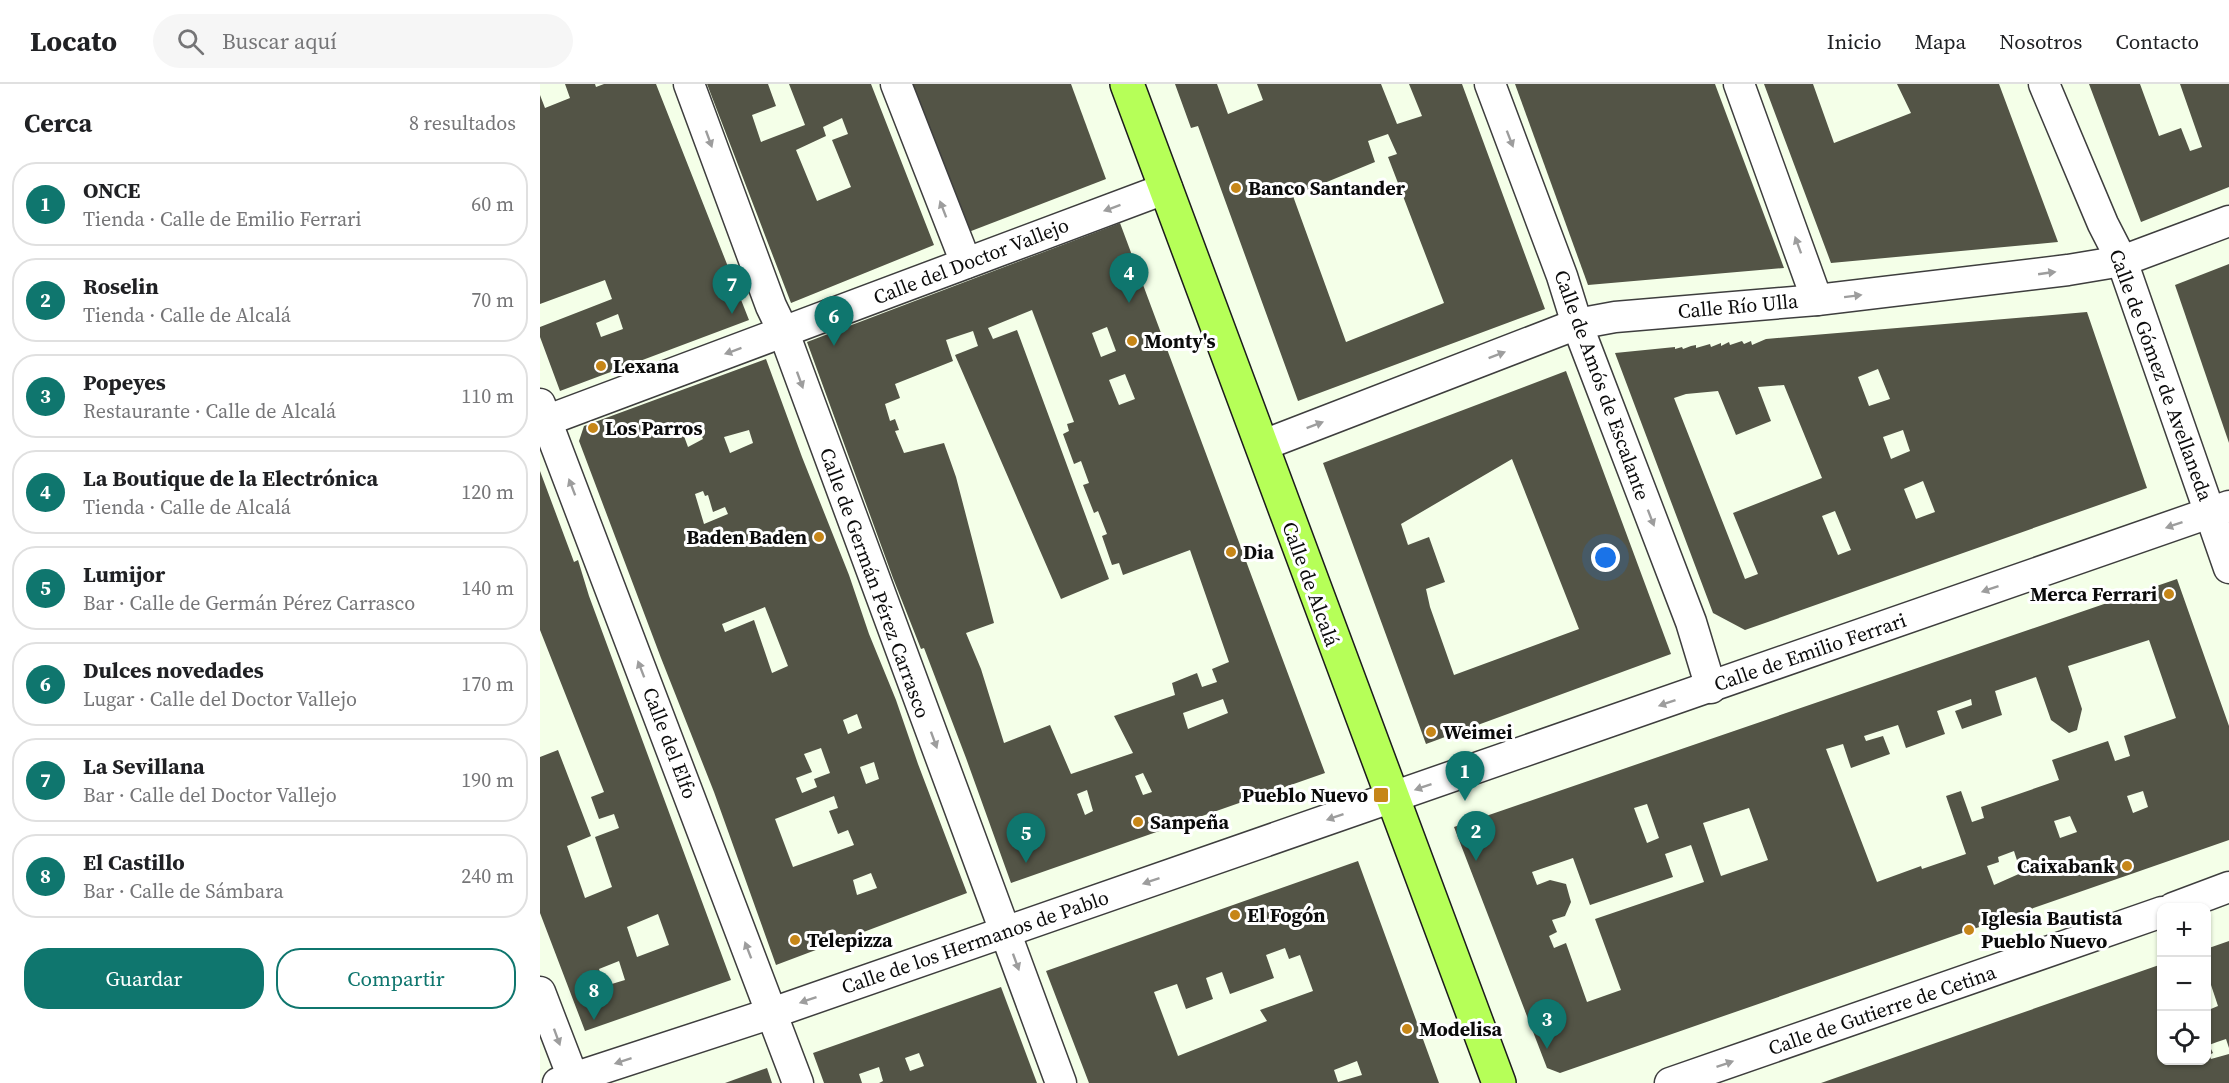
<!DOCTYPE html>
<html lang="es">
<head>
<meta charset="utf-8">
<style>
	body { margin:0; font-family:"Source Serif 4",serif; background:#f6f6f6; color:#202124 }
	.controls { position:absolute; right:18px; bottom:18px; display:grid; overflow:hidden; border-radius:12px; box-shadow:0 2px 4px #0004 }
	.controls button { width:54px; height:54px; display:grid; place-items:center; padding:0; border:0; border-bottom:2px solid #e0e0e0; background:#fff; color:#202124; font:30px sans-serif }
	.you { position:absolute; left:1066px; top:474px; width:21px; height:21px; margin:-15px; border:4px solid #fff; border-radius:50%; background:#1a73e8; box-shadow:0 0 0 9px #1a73e833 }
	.badge { display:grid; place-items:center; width:39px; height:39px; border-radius:50%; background:#0f766e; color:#fff; font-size:20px; font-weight:700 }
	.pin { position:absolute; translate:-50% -50px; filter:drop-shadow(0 2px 3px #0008) }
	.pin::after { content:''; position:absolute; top:32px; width:21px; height:18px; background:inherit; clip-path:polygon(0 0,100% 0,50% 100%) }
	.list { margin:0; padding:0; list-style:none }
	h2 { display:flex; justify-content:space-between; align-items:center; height:78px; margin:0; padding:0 24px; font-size:26px }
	h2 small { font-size:20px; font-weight:400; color:#757577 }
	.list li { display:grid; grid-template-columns:39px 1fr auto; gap:18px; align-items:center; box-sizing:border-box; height:84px; margin:0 12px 12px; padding:0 12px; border:2px solid #e0e0e0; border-radius:24px }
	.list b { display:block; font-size:22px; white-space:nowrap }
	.list p { margin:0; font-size:20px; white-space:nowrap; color:#757577 }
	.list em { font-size:20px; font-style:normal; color:#757577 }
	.actions { display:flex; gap:12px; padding:18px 24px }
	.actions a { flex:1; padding:14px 0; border:2px solid #0f766e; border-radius:24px; text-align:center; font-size:21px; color:#0f766e }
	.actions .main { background:#0f766e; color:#fff }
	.icon { flex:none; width:33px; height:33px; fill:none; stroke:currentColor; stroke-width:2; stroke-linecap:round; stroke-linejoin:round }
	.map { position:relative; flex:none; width:1689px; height:999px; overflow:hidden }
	header { display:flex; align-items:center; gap:36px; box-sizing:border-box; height:84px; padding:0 30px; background:#fff; border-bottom:2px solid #e0e0e0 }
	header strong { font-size:28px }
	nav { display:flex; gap:33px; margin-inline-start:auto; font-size:21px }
	.search { width:420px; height:54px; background:#f6f6f6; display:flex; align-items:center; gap:15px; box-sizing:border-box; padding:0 21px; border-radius:33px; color:#757577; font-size:22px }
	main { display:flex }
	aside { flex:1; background:#fff }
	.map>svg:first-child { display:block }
	.building { fill:#535446; fill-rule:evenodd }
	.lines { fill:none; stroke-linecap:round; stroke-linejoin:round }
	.minor-casing { stroke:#3e3e3e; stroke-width:33 }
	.primary-casing { stroke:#1c1c1c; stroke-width:36 }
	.minor { stroke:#fff; stroke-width:30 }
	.primary { stroke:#b6ff58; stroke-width:33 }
	.oneway { fill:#9d9d9d }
	.poi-dot { fill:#c68618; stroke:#fff; stroke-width:2 }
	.labels { text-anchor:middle; stroke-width:6; stroke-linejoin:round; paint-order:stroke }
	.poi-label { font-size:20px; font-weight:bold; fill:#0b0b0b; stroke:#fff; text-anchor:start }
	.street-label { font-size:20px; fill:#0b0b0b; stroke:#fff }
</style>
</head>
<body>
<header>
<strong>Locato</strong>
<div class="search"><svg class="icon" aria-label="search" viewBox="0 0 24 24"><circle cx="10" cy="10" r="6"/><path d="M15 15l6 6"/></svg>Buscar aquí</div>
<nav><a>Inicio</a><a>Mapa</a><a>Nosotros</a><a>Contacto</a></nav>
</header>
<main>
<aside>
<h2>Cerca<small>8 resultados</small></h2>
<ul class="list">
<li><span class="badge">1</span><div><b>ONCE</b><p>Tienda · Calle de Emilio Ferrari</p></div><em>60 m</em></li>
<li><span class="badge">2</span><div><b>Roselin</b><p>Tienda · Calle de Alcalá</p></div><em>70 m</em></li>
<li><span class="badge">3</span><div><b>Popeyes</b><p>Restaurante · Calle de Alcalá</p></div><em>110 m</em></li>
<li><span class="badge">4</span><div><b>La Boutique de la Electrónica</b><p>Tienda · Calle de Alcalá</p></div><em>120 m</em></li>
<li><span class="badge">5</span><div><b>Lumijor</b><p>Bar · Calle de Germán Pérez Carrasco</p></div><em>140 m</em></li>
<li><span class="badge">6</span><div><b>Dulces novedades</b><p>Lugar · Calle del Doctor Vallejo</p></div><em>170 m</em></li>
<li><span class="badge">7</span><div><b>La Sevillana</b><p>Bar · Calle del Doctor Vallejo</p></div><em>190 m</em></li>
<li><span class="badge">8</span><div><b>El Castillo</b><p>Bar · Calle de Sámbara</p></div><em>240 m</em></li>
</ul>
<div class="actions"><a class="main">Guardar</a><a>Compartir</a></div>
</aside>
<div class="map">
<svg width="1689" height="999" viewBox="0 0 1689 999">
	<rect width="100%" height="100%" fill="#f4ffe8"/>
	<g class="building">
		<path d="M25,0h30l1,3 8,-3h52l93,236 -189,71 -20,-54v-10l72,-28 -7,-19 -65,24v-209l5,13 25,-10zM78,230l5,15 -22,8 -5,-14z"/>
		<path d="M167,0h61l8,22 -24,9 9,27 44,-17 -16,-41h82l63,161 -143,58zM302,34l6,16 -16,6 19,47 -34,14 -21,-51 30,-14 -3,-9z"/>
		<path d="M370,0h161l35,95 -140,54z"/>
		<path d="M635,0h42l11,30 35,-14 -6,-16h124l16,40 25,-8 -13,-32h53l83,225 -247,92 -100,-275 -7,2zM848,50l9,20 -9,3 56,146 -98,39 -53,-146 82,-34 -7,-21z"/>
		<path d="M975,0h200l69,184 -196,17z"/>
		<path d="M1224,0h49l21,59 77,-30 -14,-29h102l59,158 -227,21z"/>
		<path d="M1549,0h51l19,52 22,-8 9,23 12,-4 -22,-63h49v103l-88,35z"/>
		<path d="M580,139l205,550 -314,110 -45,-125 -42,-110 -3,1 -28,-71 -86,-236zM492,226l42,112 -7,2 2,7 -6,3 11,30 7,-3 8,22 -6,2 11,28 4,-2 9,23 -5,2 10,29 7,-2 4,12 67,-25 39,112 -17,7 5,13 -15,5 -5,-14 -25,10 3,12 -61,21 19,37 -62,21 -21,-49 -46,18 -23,-74 -15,-36 28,-10 -38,-146 -12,-34 -40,10 -9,-22 4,-1 -4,-11 -5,2 -5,-17 15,-6 -5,-14 58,-23 -7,-21 27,-9 5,15 -23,9 106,244 48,-20 -92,-249 -24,9 -5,-11zM567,243l9,24 -15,6 -9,-24zM585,290l10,25 -16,6 -10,-25zM683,615l5,14 -40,16 -5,-16zM603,689l9,19 -9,3 -8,-19zM547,706l6,21 -8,4 -8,-21z"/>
		<path d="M1689,180v179l-54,-158z"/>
		<path d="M1547,228l60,176 -402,142 -32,-17 -98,-260 60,-6v2l7,-2 1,2 8,-3 5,-1v3l14,-4 1,3 10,-4v3l8,-4 1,3 12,-4 2,3 7,-3 1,4 14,-6zM1338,285l12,30 -21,7 -11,-29zM1244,301l38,93 -89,35 25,61 -13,5 -71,-181 12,-4 32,-3 18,44 35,-14 -13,-34zM1363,346l7,21 -19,8 -8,-22zM1383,397l12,31 -19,7 -12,-30zM1295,427l16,39 -13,5 -16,-39z"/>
		<path d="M226,275l36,98 47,118 20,59 27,66 22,64 49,129 -191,72 -62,-173 -53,-134 -82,-217 5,-15zM156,340l7,15 -15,8 -7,-19zM209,346l4,13 -23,10 -6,-16zM163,407l2,5 3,-1 5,17 12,-5 3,7 -24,10 -9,-30zM225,523l23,59 -16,7 -18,-53 -29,12 -3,-8zM317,630l5,14 -14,6 -5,-14zM281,664l9,25 -16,6 3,8 -15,6 -6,-15 16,-6 -8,-18zM334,678l5,17 -13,5 -6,-17zM294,712l4,12 -9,3 9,23 10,-4 6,15 -61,22 -18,-48zM331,789l6,15 -20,7 -4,-15z"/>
		<path d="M1026,287l105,283 -245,90 -103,-281zM972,375l67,170 -125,46 -24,-68 -4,-18 19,-7 -16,-45 -21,8 -7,-21z"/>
		<path d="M0,387l34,91 4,-2 11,36 142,384 -146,51 -45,-118v-156l18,-7 33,86 -24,10 18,52 27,-11 -17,-50 24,-9 -5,-14 -15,5 -8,-22 13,-5 -64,-162zM118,830l11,31 -32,12 -10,-30zM79,877l6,19 -20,6 -6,-17z"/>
		<path d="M1637,495l52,147v114l-669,233 -13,-5 -93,-241zM1609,556l27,78 -52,18 6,20 -15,5 -7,-20 -56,19 7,20 -78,27 3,11 -12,4 -11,-31 -15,5 20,58 -44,15 -1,-3 -44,16 -51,-133 17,-5 8,24 39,-14 -7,-18 -17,5 -2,-5 34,-11 8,23 39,-14 -8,-23 34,-12 1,6 -17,6 7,18 40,-14 -7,-24 41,-14 15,43 18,13 8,-3 5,-21 -14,-43zM1603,707l5,16 -15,6 -6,-17zM1107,720l12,34 -12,5 -13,-35zM1209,724l19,52 -47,16 -18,-53zM1530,732l7,16 -17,6 -6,-17zM1151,761l13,37 -109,37 26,71 -34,12 -21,-59 -12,5 -5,-12 8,-4 -5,-12 13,-4 6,-14 -5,-18 -16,-4 -13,5 -5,-13 41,-14 17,47 83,-28 -8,-23zM1474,767l7,22 -27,12 -7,-19 12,-4 -1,-5z"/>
		<path d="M818,777l81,222h-350l-43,-112zM745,864l4,11 11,-4 13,36 -53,19 7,11 -89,35 -24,-64 23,-8 9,25 27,-10 -7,-21 16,-6 8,22 44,-16 -8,-23zM817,977l5,14 -24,7 -4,-12z"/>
		<path d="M1689,857v107l-3,-9 -9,3 -8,3 4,8 -4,2 2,4 18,-5v29h-408l341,-119v96h44v-49l12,-5 -7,-21 -5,1v-37z"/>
		<path d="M461,903l36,96h-158l4,-2 -4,-14 -20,7 3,9h-38l-11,-30zM379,969l5,13 -14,5 -5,-13z"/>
		<path d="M227,984l5,15h-47z"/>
	</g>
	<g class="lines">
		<g class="minor-casing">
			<g id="minor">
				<path d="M149,0l82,222 13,27 277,750"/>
				<path d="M356,0l70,179"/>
				<path d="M950,0l72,192 15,48 114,298 20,66"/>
				<path d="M1199,0l78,216"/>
				<path d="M1504,0l59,140 19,37 107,307"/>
				<path d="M0,320l258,679"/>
				<path d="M0,339l627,-235"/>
				<path d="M721,362l316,-122 38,-7 202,-17 251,-30 54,-9 107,-40"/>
				<path d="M1633,824l56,-21"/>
				<path d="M0,908l35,91"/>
				<path d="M18,999l214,-70 1457,-507"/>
				<path d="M1130,999l492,-171"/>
			</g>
		</g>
		<g class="primary-casing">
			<path id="primary" d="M587,0l372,999"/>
		</g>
		<use href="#minor" class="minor"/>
		<use href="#primary" class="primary"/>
	</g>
	<defs><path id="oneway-solid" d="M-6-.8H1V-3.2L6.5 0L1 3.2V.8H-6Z" transform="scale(1.5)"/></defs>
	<g class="oneway">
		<use href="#oneway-solid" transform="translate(169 55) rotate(70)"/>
		<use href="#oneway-solid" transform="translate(970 55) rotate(69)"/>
		<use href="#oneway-solid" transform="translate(572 124) rotate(160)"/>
		<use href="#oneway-solid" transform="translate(403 125) rotate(-111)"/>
		<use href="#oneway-solid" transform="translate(1258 161) rotate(-110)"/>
		<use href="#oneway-solid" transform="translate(1507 189) rotate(-8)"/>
		<use href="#oneway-solid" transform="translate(1313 212) rotate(-7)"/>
		<use href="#oneway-solid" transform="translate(193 267) rotate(160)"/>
		<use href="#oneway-solid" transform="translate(957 271) rotate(-21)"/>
		<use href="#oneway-solid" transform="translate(260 296) rotate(70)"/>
		<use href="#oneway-solid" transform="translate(775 341) rotate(-21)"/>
		<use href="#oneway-solid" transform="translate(32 403) rotate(-111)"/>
		<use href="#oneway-solid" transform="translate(1111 434) rotate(69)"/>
		<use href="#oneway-solid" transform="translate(1634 441) rotate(161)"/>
		<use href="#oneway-solid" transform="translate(1450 505) rotate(161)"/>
		<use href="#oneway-solid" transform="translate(101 585) rotate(-111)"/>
		<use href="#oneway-solid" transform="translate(1127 619) rotate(161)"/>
		<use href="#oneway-solid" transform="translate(394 656) rotate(70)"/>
		<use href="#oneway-solid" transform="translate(883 703) rotate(161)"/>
		<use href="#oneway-solid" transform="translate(795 733) rotate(161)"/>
		<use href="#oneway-solid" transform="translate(611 797) rotate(161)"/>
		<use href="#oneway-solid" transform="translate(208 866) rotate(-111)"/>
		<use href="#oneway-solid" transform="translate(476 878) rotate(70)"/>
		<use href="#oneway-solid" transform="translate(268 916) rotate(161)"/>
		<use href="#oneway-solid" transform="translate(17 953) rotate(70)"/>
		<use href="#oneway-solid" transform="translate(83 977) rotate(162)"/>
		<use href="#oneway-solid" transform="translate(1185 980) rotate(-19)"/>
	</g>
	<g class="poi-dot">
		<circle cx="696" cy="104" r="6"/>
		<circle cx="592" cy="257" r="6"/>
		<circle cx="61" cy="282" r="6"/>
		<circle cx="53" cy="344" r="6"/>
		<circle cx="279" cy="453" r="6"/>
		<circle cx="691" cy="468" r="6"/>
		<circle cx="1629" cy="510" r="6"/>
		<circle cx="891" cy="648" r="6"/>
		<rect x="833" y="703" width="16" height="16" rx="3"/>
		<circle cx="598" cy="738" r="6"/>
		<circle cx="1587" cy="782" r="6"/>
		<circle cx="695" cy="831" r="6"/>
		<circle cx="1429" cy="846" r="6"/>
		<circle cx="255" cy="856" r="6"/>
		<circle cx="867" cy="945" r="6"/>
	</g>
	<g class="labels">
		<g class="poi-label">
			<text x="708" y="111">Banco Santander</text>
			<text x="604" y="264">Monty's</text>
			<text x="73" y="289">Lexana</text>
			<text x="65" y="351">Los Parros</text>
			<text x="267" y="460" text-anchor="end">Baden Baden</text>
			<text x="703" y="475">Dia</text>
			<text x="1617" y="517" text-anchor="end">Merca Ferrari</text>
			<text x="903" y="655">Weimei</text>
			<text x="828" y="718" text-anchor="end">Pueblo Nuevo</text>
			<text x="610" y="745">Sanpeña</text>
			<text x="1575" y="789" text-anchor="end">Caixabank</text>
			<text x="707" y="838">El Fogón</text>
			<text x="1441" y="841">Iglesia Bautista<tspan x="1441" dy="23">Pueblo Nuevo</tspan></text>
			<text x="267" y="863">Telepizza</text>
			<text x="879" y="952">Modelisa</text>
		</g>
		<g class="street-label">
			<text transform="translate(431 177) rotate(-21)" y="7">Calle del Doctor Vallejo</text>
			<text transform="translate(1198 222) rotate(-5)" y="7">Calle Río Ulla</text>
			<text transform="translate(1621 291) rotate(70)" y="7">Calle de Gómez de Avellaneda</text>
			<text transform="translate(1062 301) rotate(70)" y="7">Calle de Amós de Escalante</text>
			<text transform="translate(335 499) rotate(70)" y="7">Calle de Germán Pérez Carrasco</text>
			<text transform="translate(771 500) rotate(70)" y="7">Calle de Alcalá</text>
			<text transform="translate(1270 568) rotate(-19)" y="7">Calle de Emilio Ferrari</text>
			<text transform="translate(130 659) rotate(69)" y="7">Calle del Elfo</text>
			<text transform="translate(435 858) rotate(-19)" y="7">Calle de los Hermanos de Pablo</text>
			<text transform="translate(1342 926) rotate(-19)" y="7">Calle de Gutierre de Cetina</text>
		</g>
	</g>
</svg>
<div class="controls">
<button>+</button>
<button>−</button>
<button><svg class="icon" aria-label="locate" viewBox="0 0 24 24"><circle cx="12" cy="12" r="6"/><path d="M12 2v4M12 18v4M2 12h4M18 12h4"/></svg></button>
</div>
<div class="you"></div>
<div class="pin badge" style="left:925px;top:717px">1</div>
<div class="pin badge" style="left:936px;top:777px">2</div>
<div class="pin badge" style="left:1007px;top:965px">3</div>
<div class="pin badge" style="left:589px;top:219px">4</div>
<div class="pin badge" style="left:486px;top:779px">5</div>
<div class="pin badge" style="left:294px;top:262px">6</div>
<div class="pin badge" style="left:192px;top:230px">7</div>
<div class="pin badge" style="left:54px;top:936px">8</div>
</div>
</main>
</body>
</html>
